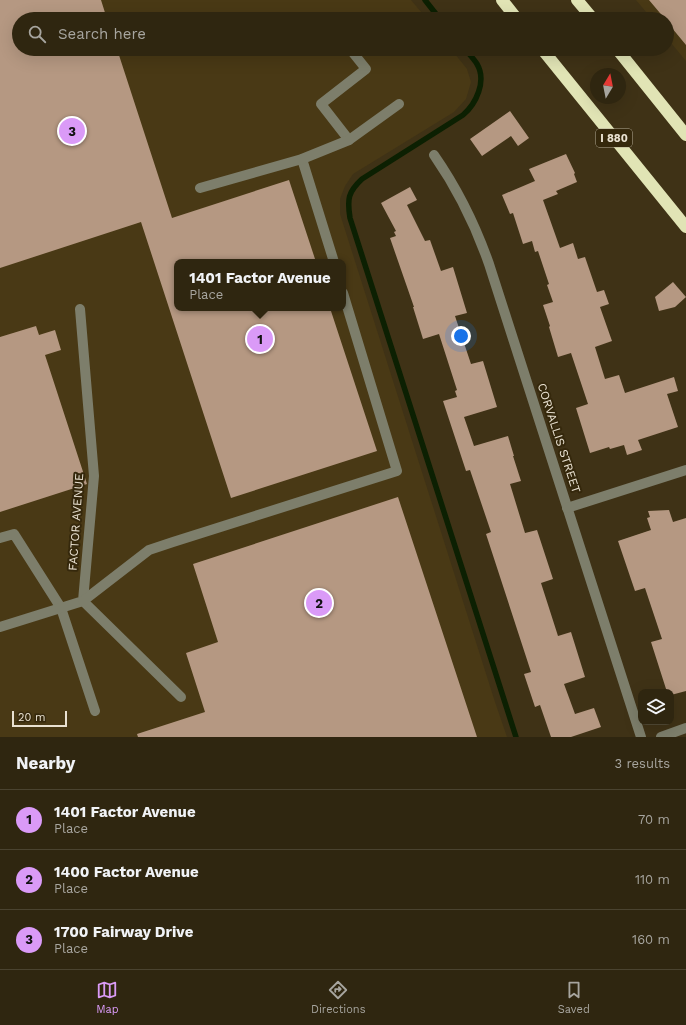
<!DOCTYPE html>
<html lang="en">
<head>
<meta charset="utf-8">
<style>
	body { margin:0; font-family:"Work Sans",sans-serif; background:#372e19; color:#f1f3f6 }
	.controls { position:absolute; right:12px; bottom:12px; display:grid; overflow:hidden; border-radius:8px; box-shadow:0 4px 16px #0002 }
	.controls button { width:36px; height:36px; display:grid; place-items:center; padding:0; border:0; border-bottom:1px solid #4a4330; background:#2f2610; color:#f1f3f6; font:20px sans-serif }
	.compass { position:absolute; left:590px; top:68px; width:36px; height:36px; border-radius:50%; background:#2f2610; box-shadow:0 4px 16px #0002; rotate:10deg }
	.scale { position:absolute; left:12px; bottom:10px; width:55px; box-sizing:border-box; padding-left:4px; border:2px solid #e9e1d1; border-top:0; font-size:11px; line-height:14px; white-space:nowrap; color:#e9e1d1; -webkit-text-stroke:3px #35280c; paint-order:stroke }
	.you { position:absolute; left:461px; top:336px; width:14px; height:14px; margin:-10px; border:3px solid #fff; border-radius:50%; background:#1a73e8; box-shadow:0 0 0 6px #1a73e833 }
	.badge { display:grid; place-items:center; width:26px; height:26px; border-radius:50%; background:#da9af7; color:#111; font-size:13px; font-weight:700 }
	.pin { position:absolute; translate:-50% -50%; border:2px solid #fff; box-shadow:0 1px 4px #0006 }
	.popup { position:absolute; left:174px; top:259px; width:172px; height:52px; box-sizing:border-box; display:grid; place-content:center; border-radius:8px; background:#2f2610; filter:drop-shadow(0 1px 3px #0005); font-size:13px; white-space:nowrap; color:#a7a59f }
	.popup b { font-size:15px; color:#f1f3f6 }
	.popup::after { content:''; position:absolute; left:50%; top:100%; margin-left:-8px; border:8px solid transparent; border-top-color:#2f2610 }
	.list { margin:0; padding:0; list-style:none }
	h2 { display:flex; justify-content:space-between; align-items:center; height:52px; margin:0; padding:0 16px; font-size:17px }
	h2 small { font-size:13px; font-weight:400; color:#a7a59f }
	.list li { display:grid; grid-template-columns:26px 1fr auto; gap:12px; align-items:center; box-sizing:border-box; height:60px; padding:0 16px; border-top:1px solid #4a4330 }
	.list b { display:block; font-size:15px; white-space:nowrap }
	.list p { margin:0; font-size:13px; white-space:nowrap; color:#a7a59f }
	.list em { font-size:13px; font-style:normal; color:#a7a59f }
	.icon { flex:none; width:22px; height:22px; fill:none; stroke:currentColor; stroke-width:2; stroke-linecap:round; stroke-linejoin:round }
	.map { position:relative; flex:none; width:686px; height:737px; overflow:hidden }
	.search { position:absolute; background:#2f2610; box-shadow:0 4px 16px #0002; left:12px; right:12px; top:12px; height:44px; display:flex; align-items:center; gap:10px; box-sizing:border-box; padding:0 14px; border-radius:22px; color:#a7a59f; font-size:15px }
	.sheet { height:232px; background:#2f2610 }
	nav { display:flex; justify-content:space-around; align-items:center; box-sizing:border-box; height:56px; border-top:1px solid #4a4330; background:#2f2610; font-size:11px; color:#a7a59f }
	nav a { display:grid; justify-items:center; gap:2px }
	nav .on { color:#da9af7 }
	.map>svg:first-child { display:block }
	.built { fill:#493915; fill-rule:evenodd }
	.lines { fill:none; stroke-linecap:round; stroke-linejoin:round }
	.stream { stroke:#0c2002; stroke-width:5.5 }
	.building { fill:#b59882 }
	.minor { stroke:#7d7e6b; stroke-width:10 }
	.highway { stroke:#e1e4b5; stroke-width:12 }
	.labels { text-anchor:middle; stroke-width:4; stroke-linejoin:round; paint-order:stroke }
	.shield { fill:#35280c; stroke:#b3aa96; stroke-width:1 }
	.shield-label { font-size:11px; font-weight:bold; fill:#e9e1d1 }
	.street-label { font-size:12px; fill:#e9e1d1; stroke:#35280c }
</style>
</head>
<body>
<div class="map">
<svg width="686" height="737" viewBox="0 0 686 737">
	<rect width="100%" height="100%" fill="#3f3216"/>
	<g class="built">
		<path d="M0,0h411l16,19h-408v30h432l16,20 4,13 -5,17 -12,13 -101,62 -8,12 -5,13v15l155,488 12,35h-507zM177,262h166v46h-166z"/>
		<path d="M636,0h50v61l-19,-23v-19h-15z"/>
	</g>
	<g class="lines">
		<g class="stream">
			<path d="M425,0l15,19"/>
			<path d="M465,49c4,5 9,10 12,15 10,17 -1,40 -14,51l-101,64c-14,13 -15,20 -12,39l166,519"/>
		</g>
	</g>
	<g class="building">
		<path d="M0,0h101l6,19h-88v30h98l55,169 117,-38 27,82h-139v46h153l47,143 -146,47 -90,-276 -141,46z"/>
		<path d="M649,0h37v45l-19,-23v-3h-2z"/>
		<path d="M510,111l19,27 -11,8 -7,-10 -29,20 -12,-17z"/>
		<path d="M566,154l9,19 -1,1 3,8 -21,9 2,3 -15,6 17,48 13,-5 5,16 7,-2 12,35 7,-2 5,14 -9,3 12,34 -17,6 10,32 14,-4 6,18 49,-16 4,14 -11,3 11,33 -40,13 4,10 -15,5 -3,-10 -14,4 -1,-2 -19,6 -14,-45 12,-4 -17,-51 -13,4 -9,-30 1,-1 -7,-21 10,-3 -6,-17 2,-1 -11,-33 -3,1 -3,-11 -9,3 -10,-31 -3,1 -8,-19 33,-14 -6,-12z"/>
		<path d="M410,187l7,13 -10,5 18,36 5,-1 11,31 12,-4 14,46 -12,3 16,48 12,-3 14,46 -33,10 10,29 34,-10 6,20h-1l8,25 -11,3 15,49 12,-3 16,49 -12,4 17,53 13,-4 14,45 -21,7 11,30 19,-6 7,19 -30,10h-20l-11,-32 -5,2 -11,-33 7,-2 -45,-138 5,-2 -21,-62 -4,1 -23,-70 14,-4 -2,-6 2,-1 -18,-56 -16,5 -10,-32h1l-24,-69 6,-2 -2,-4 2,-1 -15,-28z"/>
		<path d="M673,282l13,15 -11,10 -16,4 -4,-14z"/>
		<path d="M36,326l3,9 16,-5 6,20 -16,5 42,129 -87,28v-175z"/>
		<path d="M398,497l79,240h-339l-1,-3 68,-22 -19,-59 32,-11 -25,-78z"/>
		<path d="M669,510l4,12 13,-4v173l-15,4v-3h-4l-16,-50 11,-3 -17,-51 -10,3 -17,-50 33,-11 -4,-12 3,-1 -2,-6z"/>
	</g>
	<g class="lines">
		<g class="minor">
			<path d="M349,140l-28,-36 45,-35 -16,-20"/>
			<path d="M434,155c25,36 41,69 55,109l152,473"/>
			<path d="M302,159l32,103"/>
			<path d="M200,188l102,-29 47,-19 50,-36"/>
			<path d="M567,508l119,-38"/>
			<path d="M0,538l14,-4 47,74 34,103"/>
			<path d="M0,627l83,-26 11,-125 -14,-167"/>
			<path d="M181,697l-98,-96 66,-51 24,-8 224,-71 -54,-178"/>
			<path d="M661,737l25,-9"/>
		</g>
		<g class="highway">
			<path d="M502,0l15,19"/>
			<path d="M577,0l16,19"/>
			<path d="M542,49l144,178"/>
			<path d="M617,49l69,86"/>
		</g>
	</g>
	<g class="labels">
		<rect class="shield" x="596" y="129" width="36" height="18" rx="3"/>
		<g class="shield-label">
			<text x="614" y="142">I 880</text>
		</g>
		<g class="street-label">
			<text transform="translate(559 438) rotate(72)" y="4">CORVALLIS STREET</text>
			<text transform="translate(76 522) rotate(-86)" y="4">FACTOR AVENUE</text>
		</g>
	</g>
</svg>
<div class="controls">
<button><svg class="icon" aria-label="layers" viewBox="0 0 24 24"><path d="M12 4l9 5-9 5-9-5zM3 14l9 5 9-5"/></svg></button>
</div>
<svg class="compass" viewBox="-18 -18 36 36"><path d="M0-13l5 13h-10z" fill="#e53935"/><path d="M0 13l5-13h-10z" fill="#a7a59f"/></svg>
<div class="scale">20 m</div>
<div class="you"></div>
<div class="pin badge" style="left:260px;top:339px">1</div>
<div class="popup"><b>1401 Factor Avenue</b>Place</div>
<div class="pin badge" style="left:319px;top:603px">2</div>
<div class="pin badge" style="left:72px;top:131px">3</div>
<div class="search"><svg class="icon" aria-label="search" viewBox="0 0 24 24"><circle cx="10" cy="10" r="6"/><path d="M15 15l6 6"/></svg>Search here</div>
</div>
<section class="sheet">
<h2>Nearby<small>3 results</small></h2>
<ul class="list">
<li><span class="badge">1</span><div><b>1401 Factor Avenue</b><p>Place</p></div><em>70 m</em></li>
<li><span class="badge">2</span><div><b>1400 Factor Avenue</b><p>Place</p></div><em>110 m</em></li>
<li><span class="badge">3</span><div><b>1700 Fairway Drive</b><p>Place</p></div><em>160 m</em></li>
</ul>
</section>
<nav>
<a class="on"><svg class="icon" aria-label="map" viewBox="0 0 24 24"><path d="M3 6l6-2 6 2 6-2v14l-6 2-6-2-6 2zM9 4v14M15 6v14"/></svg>Map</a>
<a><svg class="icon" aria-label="directions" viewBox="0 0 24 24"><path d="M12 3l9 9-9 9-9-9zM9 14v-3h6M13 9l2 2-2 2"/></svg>Directions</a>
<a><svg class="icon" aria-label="saved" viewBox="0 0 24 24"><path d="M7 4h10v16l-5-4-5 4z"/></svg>Saved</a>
</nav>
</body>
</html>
